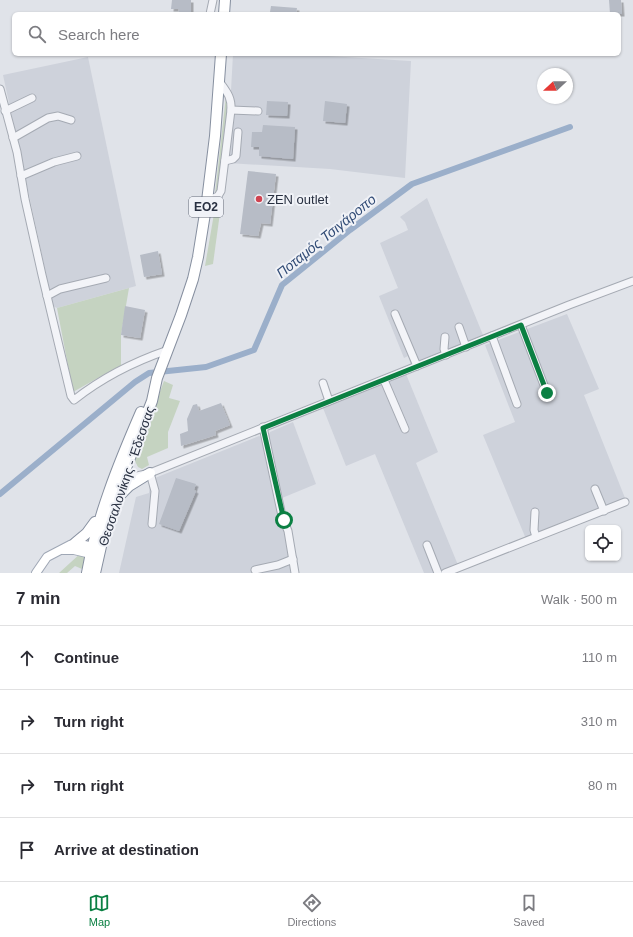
<!DOCTYPE html>
<html lang="en">
<head>
<meta charset="utf-8">
<style>
	body { margin:0; font-family:Arial,sans-serif; background:#f2f2f3; color:#2b2b33 }
	.controls { position:absolute; right:12px; bottom:12px; display:grid; overflow:hidden; border-radius:6px; box-shadow:0 1px 3px #0004 }
	.controls button { width:36px; height:36px; display:grid; place-items:center; padding:0; border:0; border-bottom:1px solid #e1e1e2; background:#fff; color:#2b2b33; font:20px sans-serif }
	.compass { position:absolute; left:537px; top:68px; width:36px; height:36px; border-radius:50%; background:#fff; box-shadow:0 1px 3px #0004; rotate:248deg }
	.stop { position:absolute; width:12px; height:12px; margin:-9px; border:3px solid #0b8043; border-radius:50%; background:#fff }
	.stop.end { background:#0b8043; border-color:#fff; box-shadow:0 1px 4px #0008 }
	.list { margin:0; padding:0; list-style:none }
	h2 { display:flex; justify-content:space-between; align-items:center; height:52px; margin:0; padding:0 16px; font-size:17px }
	h2 small { font-size:13px; font-weight:400; color:#7c7c81 }
	.list li { display:grid; grid-template-columns:26px 1fr auto; gap:12px; align-items:center; box-sizing:border-box; height:64px; padding:0 16px; border-top:1px solid #e1e1e2 }
	.list b { display:block; font-size:15px; white-space:nowrap }
	.list em { font-size:13px; font-style:normal; color:#7c7c81 }
	.icon { flex:none; width:22px; height:22px; fill:none; stroke:currentColor; stroke-width:2; stroke-linecap:round; stroke-linejoin:round }
	.map { position:relative; flex:none; width:633px; height:573px; overflow:hidden }
	.search { position:absolute; background:#fff; box-shadow:0 1px 3px #0004; left:12px; right:12px; top:12px; height:44px; display:flex; align-items:center; gap:10px; box-sizing:border-box; padding:0 14px; border-radius:6px; color:#7c7c81; font-size:15px }
	.sheet { height:308px; background:#fff }
	nav { display:flex; justify-content:space-around; align-items:center; box-sizing:border-box; height:56px; border-top:1px solid #e1e1e2; background:#fff; font-size:11px; color:#7c7c81 }
	nav a { display:grid; justify-items:center; gap:2px }
	nav .on { color:#0b8043 }
	.map>svg:first-child { display:block }
	.built { fill:#ced2db }
	.green { fill:#c5d3c1 }
	.lines { fill:none; stroke-linecap:round; stroke-linejoin:round }
	.canal { stroke:#9bafca; stroke-width:6 }
	.building { fill:#b7bcc6; filter:url(#shadow) }
	.minor-casing { stroke:#a5aab3; stroke-width:9 }
	.major-casing { stroke:#9fa7b5; stroke-width:10 }
	.highway-casing { stroke:#8790a0; stroke-width:12 }
	.minor { stroke:#f3f4f8; stroke-width:7 }
	.major { stroke:#fff; stroke-width:8 }
	.highway { stroke:#fff; stroke-width:10 }
	.route { stroke:#0b8043; stroke-width:5 }
	.poi-dot { fill:#d04350; stroke:#f0f2f7; stroke-width:1.5 }
	.labels { text-anchor:middle; stroke-width:4; stroke-linejoin:round; paint-order:stroke }
	.shield { fill:#f0f2f7; stroke:#646a78; stroke-width:1 }
	.shield-label { font-size:12px; font-weight:bold; fill:#283041 }
	.poi-label { font-size:13px; fill:#283041; stroke:#f0f2f7; text-anchor:start }
	.street-label { font-size:13px; fill:#283041; stroke:#f0f2f7 }
	.water-label { font-size:14px; font-style:italic; fill:#324c76; stroke:#f0f2f7 }
</style>
</head>
<body>
<div class="map">
<svg width="633" height="573" viewBox="0 0 633 573">
	<defs>
		<filter id="shadow"><feDropShadow dx="2.5" dy="2.5" stdDeviation="0" flood-color="#0004"/></filter>
	</defs>
	<rect width="100%" height="100%" fill="#e0e3e9"/>
	<g class="built">
		<path d="M233,54h62l116,7 -6,117 -75,-9 -103,-6z"/>
		<path d="M88,57l48,229 -79,22 -4,-2 -50,-231z"/>
		<path d="M427,198l56,137 -72,30 -3,-9 -4,2 -25,-62 19,-8 -18,-45 28,-13 -3,-8 -5,-5z"/>
		<path d="M567,314l32,75 -15,6 41,103 -99,41 -43,-104 32,-13 -30,-77z"/>
		<path d="M406,374l32,78 -22,11 42,102 -21,8h-13l-49,-119 -29,12 -23,-58z"/>
		<path d="M293,422l23,62 -34,14 -14,-62 2,-4z"/>
		<path d="M259,436l4,2 22,89 9,46h-175l17,-76 13,-4 1,-13z"/>
	</g>
	<g class="green">
		<path d="M226,96l3,3 -10,91 -4,4z"/>
		<path d="M222,198l-9,66 -8,2 11,-64z"/>
		<path d="M129,288l-8,47v30l-48,27 -16,-84z"/>
		<path d="M164,381l9,4 -4,13 11,3 -12,31v16l-21,9 2,8 -7,4 -4,-2 -3,-6 1,-6z"/>
		<path d="M82,552l4,6 -2,15h-2v-4l-7,-3 -8,7h-8z"/>
	</g>
	<g class="lines">
		<path class="canal" d="M0,494l135,-112 14,-9 57,-6 48,-17 28,-65 68,-55 62,-46 158,-57"/>
	</g>
	<g class="building">
		<path d="M172,0h19v14h-13l1,-5h-8z"/>
		<path d="M609,0h12l1,14h-12z"/>
		<path d="M271,6l26,2 -1,6 -26,-2z"/>
		<path d="M267,101l21,1 -1,14 -21,-1z"/>
		<path d="M325,101l22,3 -2,19 -22,-2z"/>
		<path d="M263,125l32,2 -2,32 -34,-3v-9h-8l1,-15h10z"/>
		<path d="M248,171l28,3 -6,50 -9,-1 -3,13 -18,-2z"/>
		<path d="M158,251l4,23 -18,3 -4,-22z"/>
		<path d="M125,306l20,4 -5,28 -19,-3z"/>
		<path d="M221,403l9,22 -15,6 1,4 -35,11 -1,-12 8,-3 -1,-12 6,-14 4,-1 2,7z"/>
		<path d="M176,478l20,6 -2,6 2,1 -17,40 -20,-7z"/>
	</g>
	<g class="lines">
		<g class="minor-casing">
			<g id="minor">
				<path d="M210,14l3,-14"/>
				<path d="M0,89l17,63 8,47 17,76 29,121 3,4c29,-23 59,-38 94,-50"/>
				<path d="M231,110l27,1"/>
				<path d="M5,111l27,-13"/>
				<path d="M13,138l35,-20 10,-2 13,4"/>
				<path d="M225,161l8,-2 3,-3 2,-24"/>
				<path d="M21,176l33,-14 23,-6"/>
				<path d="M207,201l11,-5 3,-5 10,-81c1,-13 -5,-19 -12,-29"/>
				<path d="M47,296l13,-7 46,-11"/>
				<path d="M395,314l22,52"/>
				<path d="M521,325l26,68"/>
				<path d="M459,327l7,20"/>
				<path d="M492,336l25,68"/>
				<path d="M445,337l-1,12 2,6"/>
				<path d="M384,380l21,49"/>
				<path d="M323,383l6,18"/>
				<path d="M263,427l19,89 6,15 7,42"/>
				<path d="M121,472l12,5 17,-4 419,-168 64,-24"/>
				<path d="M150,473l5,18 -3,33"/>
				<path d="M595,489l9,22"/>
				<path d="M535,512l-1,18 2,7"/>
				<path d="M427,545l11,28"/>
				<path d="M255,570l23,-5 15,-6"/>
				<path d="M445,573l180,-71"/>
			</g>
		</g>
		<g class="major-casing">
			<g id="major">
				<path d="M63,550h11l21,5"/>
				<path d="M36,573l11,-16 23,-12 5,-2 23,5"/>
			</g>
		</g>
		<g class="highway-casing">
			<g id="highway">
				<path d="M224,14l1,-14"/>
				<path d="M118,497l11,-11 21,-13"/>
				<path d="M75,543l12,-10 8,-11"/>
				<path d="M87,573c10,-56 31,-108 54,-161"/>
				<path d="M95,573l7,-31 7,-26 17,-48 26,-67 5,-23 24,-63 12,-36 5,-22 9,-56 8,-65 6,-82"/>
			</g>
		</g>
		<use href="#minor" class="minor"/>
		<use href="#major" class="major"/>
		<use href="#highway" class="highway"/>
	</g>
	<g class="lines">
		<path class="route" d="M284,520l-21,-92 258,-103 26,68"/>
	</g>
	<circle class="poi-dot" cx="259" cy="199" r="4"/>
	<g class="labels">
		<rect class="shield" x="189" y="197" width="34" height="20" rx="3"/>
		<g class="shield-label">
			<text x="206" y="211">ΕΟ2</text>
		</g>
		<g class="poi-label">
			<text x="267" y="204">ZEN outlet</text>
		</g>
		<g class="street-label">
			<text transform="translate(126 476) rotate(-71)" y="5">Θεσσαλονίκης - Έδεσσας</text>
		</g>
		<g class="water-label">
			<text transform="translate(326 236) rotate(-39)" y="5">Ποταμός Τσιγάροπο</text>
		</g>
	</g>
</svg>
<div class="controls">
<button><svg class="icon" aria-label="locate" viewBox="0 0 24 24"><circle cx="12" cy="12" r="6"/><path d="M12 2v4M12 18v4M2 12h4M18 12h4"/></svg></button>
</div>
<svg class="compass" viewBox="-18 -18 36 36"><path d="M0-13l5 13h-10z" fill="#e53935"/><path d="M0 13l5-13h-10z" fill="#7c7c81"/></svg>
<div class="stop" style="left:284px;top:520px"></div>
<div class="stop end" style="left:547px;top:393px"></div>
<div class="search"><svg class="icon" aria-label="search" viewBox="0 0 24 24"><circle cx="10" cy="10" r="6"/><path d="M15 15l6 6"/></svg>Search here</div>
</div>
<section class="sheet">
<h2>7 min<small>Walk · 500 m</small></h2>
<ul class="list">
<li><svg class="icon" aria-label="ahead" viewBox="0 0 24 24"><path d="M12 20V5M6 11l6-6 6 6"/></svg><div><b>Continue</b></div><em>110 m</em></li>
<li><svg class="icon" aria-label="right" viewBox="0 0 24 24"><path d="M7 20v-9h11M14 6l5 5-5 5"/></svg><div><b>Turn right</b></div><em>310 m</em></li>
<li><svg class="icon" aria-label="right" viewBox="0 0 24 24"><path d="M7 20v-9h11M14 6l5 5-5 5"/></svg><div><b>Turn right</b></div><em>80 m</em></li>
<li><svg class="icon" aria-label="arrive" viewBox="0 0 24 24"><path d="M6 21V4h12l-3 4 3 4H6"/></svg><div><b>Arrive at destination</b></div></li>
</ul>
</section>
<nav>
<a class="on"><svg class="icon" aria-label="map" viewBox="0 0 24 24"><path d="M3 6l6-2 6 2 6-2v14l-6 2-6-2-6 2zM9 4v14M15 6v14"/></svg>Map</a>
<a><svg class="icon" aria-label="directions" viewBox="0 0 24 24"><path d="M12 3l9 9-9 9-9-9zM9 14v-3h6M13 9l2 2-2 2"/></svg>Directions</a>
<a><svg class="icon" aria-label="saved" viewBox="0 0 24 24"><path d="M7 4h10v16l-5-4-5 4z"/></svg>Saved</a>
</nav>
</body>
</html>
